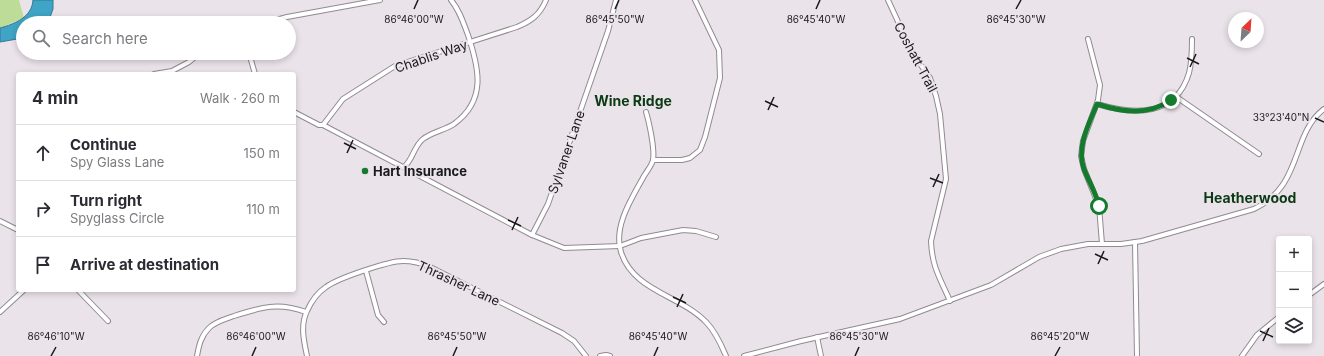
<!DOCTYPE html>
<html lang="en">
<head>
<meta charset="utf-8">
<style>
	body { margin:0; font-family:Inter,sans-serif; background:#f2f2f3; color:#2b2b33 }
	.controls { position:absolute; right:12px; bottom:12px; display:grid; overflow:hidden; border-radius:4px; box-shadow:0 2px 6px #0003 }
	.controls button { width:36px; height:36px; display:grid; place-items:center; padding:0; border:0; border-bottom:1px solid #e1e1e2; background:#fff; color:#2b2b33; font:20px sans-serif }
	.compass { position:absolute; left:1228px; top:12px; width:36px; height:36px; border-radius:50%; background:#fff; box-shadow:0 2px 6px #0003; rotate:25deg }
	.stop { position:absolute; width:12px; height:12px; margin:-9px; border:3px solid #147b2e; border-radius:50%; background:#fff }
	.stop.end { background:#147b2e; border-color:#fff; box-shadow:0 1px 4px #0008 }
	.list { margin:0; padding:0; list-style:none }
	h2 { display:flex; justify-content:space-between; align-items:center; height:52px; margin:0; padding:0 16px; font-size:17px }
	h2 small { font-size:13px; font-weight:400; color:#7c7c81 }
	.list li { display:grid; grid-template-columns:26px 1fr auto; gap:12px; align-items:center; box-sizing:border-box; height:56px; padding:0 16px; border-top:1px solid #e1e1e2 }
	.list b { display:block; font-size:15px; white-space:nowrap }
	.list p { margin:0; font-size:13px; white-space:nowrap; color:#7c7c81 }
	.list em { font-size:13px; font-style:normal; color:#7c7c81 }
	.icon { flex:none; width:22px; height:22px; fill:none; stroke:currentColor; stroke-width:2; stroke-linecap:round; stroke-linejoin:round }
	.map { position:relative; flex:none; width:1324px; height:356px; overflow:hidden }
	.search { position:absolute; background:#fff; box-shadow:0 2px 6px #0003; left:16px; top:16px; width:280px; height:44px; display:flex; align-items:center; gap:10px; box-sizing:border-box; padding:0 14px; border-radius:22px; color:#7c7c81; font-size:15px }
	.panel { position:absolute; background:#fff; box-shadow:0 2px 6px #0003; left:16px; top:72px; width:280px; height:220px; border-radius:4px }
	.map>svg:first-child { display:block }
	.green { fill:#bddc98 }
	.water { fill:#3fa4c5; stroke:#347a92 }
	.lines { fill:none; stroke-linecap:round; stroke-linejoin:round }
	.street-casing { stroke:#918a90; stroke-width:6 }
	.street { stroke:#fff; stroke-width:4 }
	.route { stroke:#147b2e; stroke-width:5 }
	.ticks { fill:none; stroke:#1b191b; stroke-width:1.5 }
	.poi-dot { fill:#147b2e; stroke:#ebe3ea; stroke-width:1.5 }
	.labels { text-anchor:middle; stroke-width:4; stroke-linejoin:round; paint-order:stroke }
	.street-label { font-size:13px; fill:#1b191b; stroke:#ebe3ea }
	.poi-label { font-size:13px; font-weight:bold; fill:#1b191b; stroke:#ebe3ea; text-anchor:start }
	.neighbourhood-label { font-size:14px; font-weight:bold; fill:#0b3914; stroke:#ebe3ea }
	.ticks-label { font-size:10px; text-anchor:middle; fill:#1b191b; stroke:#ebe3ea; stroke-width:4; stroke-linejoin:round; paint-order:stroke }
</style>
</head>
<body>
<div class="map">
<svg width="1324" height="356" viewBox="0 0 1324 356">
	<rect width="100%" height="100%" fill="#ebe3ea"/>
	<path class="green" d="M0,0h19l5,18 -24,10z"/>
	<path class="water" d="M33,0h20v9l-5,14h-25v15l-23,4v-14c15,-4 32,-11 33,-28z"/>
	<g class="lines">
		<g class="street-casing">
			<g id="street">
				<path d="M888,0l24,52 18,26 6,18 4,18 6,65 -15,62c1,26 9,37 19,60"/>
				<path d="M265,23l22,-6 93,-17"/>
				<path d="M1088,39l12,46 -2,15 -15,41 -2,15 3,13 15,37 3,38"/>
				<path d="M249,53l6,21"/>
				<path d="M154,74l18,-3 17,-9 11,-9"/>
				<path d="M1175,96l84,58"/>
				<path d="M1097,104c37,11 79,13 92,-31 3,-11 3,-23 3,-34"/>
				<path d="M294,112l25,13h4l209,110 32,13 56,-2 21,-8 42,-8 13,1 20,6"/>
				<path d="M646,112c3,10 9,37 7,48 -1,5 -6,11 -9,16 -12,22 -31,50 -23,76 12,39 59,43 85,70 9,9 15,22 20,34"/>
				<path d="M323,125l20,-26 52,-33 122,-39c14,-6 23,-12 29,-27"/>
				<path d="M653,160h29l8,-2 10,-8 5,-13 15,-59 -1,-28 -24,-50"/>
				<path d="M405,166c8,-7 9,-20 18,-27 9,-7 22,-9 31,-15 33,-24 25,-56 14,-89 -5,-13 -8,-24 -17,-35"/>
				<path d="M0,221l18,9"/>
				<path d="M532,235l16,-31 60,-173 8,-31"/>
				<path d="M1135,242l2,114"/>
				<path d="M366,271l12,44 6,7"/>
				<path d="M78,290l30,31"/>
				<path d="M1309,295l15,-11"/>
				<path d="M0,312l24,-22"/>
				<path d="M817,337l4,19"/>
				<path d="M197,356c2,-11 4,-20 12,-28 7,-7 17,-9 25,-12 28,-9 44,-14 72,-4"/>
				<path d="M307,356c-3,-14 -7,-31 0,-45 4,-9 10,-18 19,-24 12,-9 63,-26 77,-26 10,0 18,2 27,6l132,66 12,8 12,15"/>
				<path d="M600,356l6,-1 4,1"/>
				<path d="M744,356l57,-15 99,-22 91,-34 48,-28 22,-8 27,-5h33l21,-3 112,-32c50,-24 36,-74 70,-100"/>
				<path d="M1242,356l15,-21 22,-18"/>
			</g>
		</g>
		<use href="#street" class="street"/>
	</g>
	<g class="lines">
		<path class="route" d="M1099,206c-3,-13 -10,-24 -15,-37 -8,-22 5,-45 13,-65 25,8 51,12 74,-4"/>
	</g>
	<path class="ticks" d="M414,9l4,-9M615,9l4,-9M816,9l4,-9M1016,9l5,-9M1187,58l12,6M1190,67l6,-13M765,101l13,6M768,110l6,-13M1315,118l9,4M344,143l12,6M347,153l6,-13M930,178l13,5M933,187l6,-13M508,220l13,6M512,230l6,-13M1095,254l13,6M1098,264l6,-13M673,297l13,6M677,307l6,-13M1260,331l13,6M1263,341l6,-13M51,356l5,-9M252,356l4,-9M453,356l4,-9M654,356l4,-9M855,356l4,-9M1055,356l5,-9"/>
	<circle class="poi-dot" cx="365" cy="171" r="4"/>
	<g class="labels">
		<g class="street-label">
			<text transform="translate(431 56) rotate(-19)" y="5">Chablis Way</text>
			<text transform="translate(916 57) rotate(62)" y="5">Coshatt Trail</text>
			<text transform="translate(566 152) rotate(-71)" y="5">Sylvaner Lane</text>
			<text transform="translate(459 283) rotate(25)" y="5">Thrasher Lane</text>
		</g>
		<g class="poi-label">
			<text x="373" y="176">Hart Insurance</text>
		</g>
		<g class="neighbourhood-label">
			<text x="633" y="106">Wine Ridge</text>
			<text x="1250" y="203">Heatherwood</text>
		</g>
	</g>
	<g class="ticks-label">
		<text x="414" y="23">86°46'00"W</text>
		<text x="615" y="23">86°45'50"W</text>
		<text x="816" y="23">86°45'40"W</text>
		<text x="1016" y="23">86°45'30"W</text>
		<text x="1281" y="121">33°23'40"N</text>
		<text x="56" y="340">86°46'10"W</text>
		<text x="256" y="340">86°46'00"W</text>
		<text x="457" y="340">86°45'50"W</text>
		<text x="658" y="340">86°45'40"W</text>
		<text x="859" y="340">86°45'30"W</text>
		<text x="1060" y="340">86°45'20"W</text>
	</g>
</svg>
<div class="controls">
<button>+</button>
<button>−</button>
<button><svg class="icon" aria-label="layers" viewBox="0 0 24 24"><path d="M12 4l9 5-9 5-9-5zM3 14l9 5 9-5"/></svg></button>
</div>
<svg class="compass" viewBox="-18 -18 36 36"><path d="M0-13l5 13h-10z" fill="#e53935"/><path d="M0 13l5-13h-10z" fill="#7c7c81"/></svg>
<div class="stop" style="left:1099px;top:206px"></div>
<div class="stop end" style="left:1171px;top:100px"></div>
<div class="search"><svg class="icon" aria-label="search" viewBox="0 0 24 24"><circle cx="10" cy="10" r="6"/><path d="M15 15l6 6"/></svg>Search here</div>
<section class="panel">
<h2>4 min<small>Walk · 260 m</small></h2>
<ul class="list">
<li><svg class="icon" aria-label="ahead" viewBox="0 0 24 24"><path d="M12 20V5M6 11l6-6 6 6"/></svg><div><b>Continue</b><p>Spy Glass Lane</p></div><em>150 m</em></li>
<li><svg class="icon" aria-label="right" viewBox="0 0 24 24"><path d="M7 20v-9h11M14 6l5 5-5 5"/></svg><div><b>Turn right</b><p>Spyglass Circle</p></div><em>110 m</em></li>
<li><svg class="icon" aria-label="arrive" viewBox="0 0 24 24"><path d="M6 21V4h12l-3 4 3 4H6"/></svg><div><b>Arrive at destination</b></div></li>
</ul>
</section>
</div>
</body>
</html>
